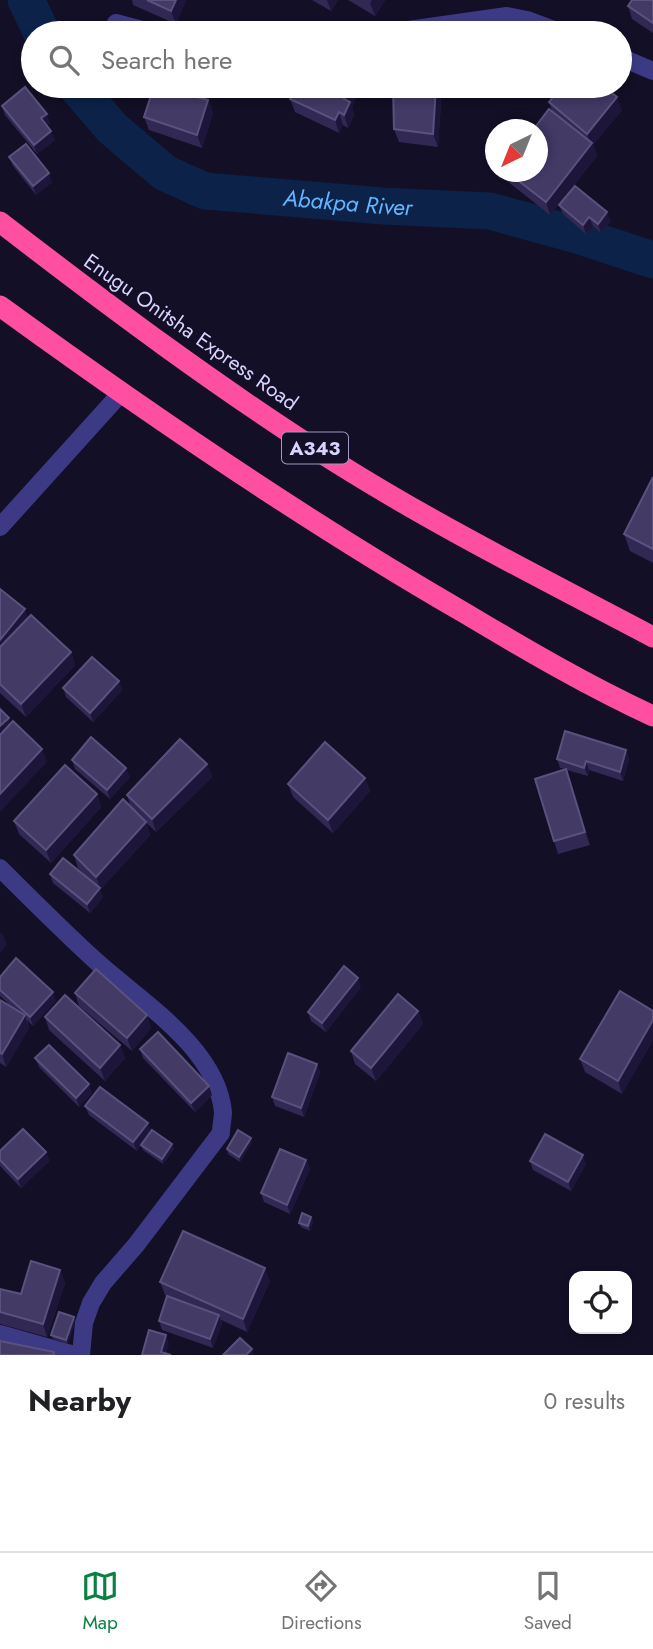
<!DOCTYPE html>
<html lang="en">
<head>
<meta charset="utf-8">
<style>
	body { margin:0; font-family:Jost,sans-serif; background:#f6f6f6; color:#202124 }
	.controls { position:absolute; right:21px; bottom:21px; display:grid; overflow:hidden; border-radius:14px; box-shadow:0 4px 10px #0003 }
	.controls button { width:63px; height:63px; display:grid; place-items:center; padding:0; border:0; border-bottom:2px solid #e0e0e0; background:#fff; color:#202124; font:35px sans-serif }
	.compass { position:absolute; left:485px; top:119px; width:63px; height:63px; border-radius:50%; background:#fff; box-shadow:0 4px 10px #0003; rotate:223deg }
	.list { margin:0; padding:0; list-style:none }
	h2 { display:flex; justify-content:space-between; align-items:center; height:91px; margin:0; padding:0 28px; font-size:30px }
	h2 small { font-size:23px; font-weight:400; color:#757577 }
	.icon { flex:none; width:38px; height:38px; fill:none; stroke:currentColor; stroke-width:2; stroke-linecap:round; stroke-linejoin:round }
	.map { position:relative; flex:none; width:653px; height:1355px; overflow:hidden }
	.search { position:absolute; background:#fff; box-shadow:0 4px 10px #0003; left:21px; right:21px; top:21px; height:77px; display:flex; align-items:center; gap:18px; box-sizing:border-box; padding:0 24px; border-radius:38px; color:#757577; font-size:26px }
	.sheet { height:196px; background:#fff }
	nav { display:flex; justify-content:space-around; align-items:center; box-sizing:border-box; height:98px; border-top:2px solid #e0e0e0; background:#fff; font-size:19px; color:#757577 }
	nav a { display:grid; justify-items:center; gap:4px }
	nav .on { color:#0b8043 }
	.map>svg:first-child { display:block }
	.lines { fill:none; stroke-linecap:round; stroke-linejoin:round }
	.river { stroke:#0c2248; stroke-width:37 }
	.minor { stroke:#3d3a85; stroke-width:18 }
	.highway { stroke:#ff4fa3; stroke-width:21 }
	.wall { fill:#312854 }
	.shaded-wall { fill:#1d163a }
	.building { fill:#433a66; stroke:#5a527e; stroke-width:2 }
	.labels { text-anchor:middle; stroke-width:5; stroke-linejoin:round; paint-order:stroke }
	.shield { fill:#130f26; stroke:#9e99be; stroke-width:2 }
	.shield-label { font-size:19px; font-weight:bold; fill:#d9d4ff }
	.street-label { font-size:21px; fill:#d9d4ff; stroke:#130f26 }
	.water-label { font-size:23px; font-style:italic; fill:#62b6ff; stroke:#130f26 }
</style>
</head>
<body>
<div class="map">
<svg width="653" height="1355" viewBox="0 0 653 1355">
	<rect width="100%" height="100%" fill="#130f26"/>
	<g class="lines">
		<g class="river">
			<path d="M26,0l16,33"/>
			<path id="s1" d="M76,86l36,42 53,45 40,18 178,15 107,5 87,24 76,25"/>
		</g>
		<g class="minor">
			<path d="M116,23l37,10"/>
			<path d="M387,33l120,-17 20,4 35,13"/>
			<path d="M620,57l33,14"/>
			<path d="M0,527l121,-134"/>
			<path d="M0,868c32,32 64,64 97,94 43,39 120,86 126,150 0,6 -2,14 -2,21l-85,112 -33,38 -12,20 -7,20 -3,32"/>
			<path d="M0,1334l74,21"/>
		</g>
		<g class="highway">
			<path d="M0,222c110,85 220,167 337,241 102,64 210,118 316,174"/>
			<path d="M0,306c150,109 302,213 463,306 62,37 125,74 190,104"/>
		</g>
	</g>
	<g class="wall">
		<path d="M132,0h54l-10,24 -43,-19z"/>
		<path d="M312,0h26l-7,11z"/>
		<path d="M348,0h37l-10,16z"/>
		<path d="M653,0v33l-21,-14 -4,-13z"/>
		<path d="M154,86h54l1,3 -4,10 3,1 5,13 -11,35 -53,-18 -5,-13z"/>
		<path d="M296,86h56l4,11 -4,10 2,8 -6,13 -5,-3 -4,8 -44,-21 -5,-13z"/>
		<path d="M393,86h49l-4,61 -39,-5 -5,-13z"/>
		<path d="M549,102l73,8 -29,35 4,11 -47,59 -43,-34 -3,-9h33l15,-61z"/>
		<path d="M2,106l48,17 -3,2 8,15 -18,14 -32,-39z"/>
		<path d="M9,157l43,25 -16,13 -23,-29z"/>
		<path d="M559,205l52,16 -10,12 -8,-7 -7,8 -23,-20z"/>
		<path d="M653,477v86l-23,-12 -6,-17z"/>
		<path d="M0,589l28,29 43,34 4,13 -49,52 -26,-24z"/>
		<path d="M119,681l3,9 -29,32 -27,-25 -3,-9z"/>
		<path d="M626,750l3,9 -6,22 -34,-11 -1,6 -21,-6 23,75 -32,9 -4,-13 12,-72 -6,-1 -3,-9z"/>
		<path d="M72,760l58,17 -20,22 -35,-30z"/>
		<path d="M207,764l5,13 -56,55 -25,-24 -4,-13z"/>
		<path d="M365,778l5,13 -37,42 -40,-36 -5,-13z"/>
		<path d="M97,794l4,13 -50,56 -32,-29 -5,-13z"/>
		<path d="M146,822l4,13 -50,55 3,7 -13,16 -37,-30 -3,-9 42,8 -14,-14 -4,-13z"/>
		<path d="M0,977l56,24 -23,25 -6,-6 2,8 -23,39 -6,-4v-63l13,8 -13,-12z"/>
		<path d="M361,987l-35,45 -15,-11 -3,-9z"/>
		<path d="M75,993l72,22 4,13 -19,23 -53,-45z"/>
		<path d="M418,1011l5,13 -47,57 -21,-17 -4,-13z"/>
		<path d="M653,1011l-31,83 -37,-22 -5,-13z"/>
		<path d="M45,1017l75,28 5,13 -20,23 -56,-51z"/>
		<path d="M140,1049l72,46 -17,17 -52,-54z"/>
		<path d="M35,1058l57,35 -13,14 -40,-40z"/>
		<path d="M317,1064l3,9 -16,44 -29,-11 -3,-9z"/>
		<path d="M85,1106l63,17 3,9 23,17 -11,15 -20,-14 -2,-5 4,-5 -8,11 -48,-36z"/>
		<path d="M252,1142l-12,20 -12,-8 -1,-5z"/>
		<path d="M0,1151l46,1 3,9 -28,27 -21,-22z"/>
		<path d="M306,1160l4,9 -20,45 -26,-12 -3,-9z"/>
		<path d="M530,1161l56,3 -15,27 -38,-21z"/>
		<path d="M311,1217l2,4 -3,10 -9,-4 -2,-4z"/>
		<path d="M60,1270l5,13 -18,54 -47,-13v-35l21,5z"/>
		<path d="M270,1281l-23,51 -26,-12 1,4 -9,24 -51,-18 -3,-9 8,-25 -2,-1 -5,-13z"/>
		<path d="M74,1317l1,5 -7,22 -15,-5 -2,-4z"/>
	</g>
	<g class="shaded-wall">
		<path d="M176,0h10l-10,24 -5,-13z"/>
		<path d="M327,0h11l-7,11z"/>
		<path d="M372,0h13l-10,16 -5,-13z"/>
		<path d="M201,86h7l1,3 -7,21 -5,-13z"/>
		<path d="M351,86h1l4,11 -4,10 2,8 -6,13 -4,-13v-16z"/>
		<path d="M436,86h6l-4,61 -5,-13z"/>
		<path d="M617,97l5,13 -29,35 4,11 -47,59 -4,-13 45,-57 -4,-11z"/>
		<path d="M208,100l5,13 -11,35 -5,-13z"/>
		<path d="M339,112l4,13 -4,8 -4,-13z"/>
		<path d="M47,114l3,9 -6,4 -3,-9z"/>
		<path d="M51,131l4,9 -18,14 -3,-9z"/>
		<path d="M49,173l3,9 -16,13 -3,-9z"/>
		<path d="M607,212l4,9 -10,12 -3,-9z"/>
		<path d="M589,217l4,9 -7,8 -3,-9z"/>
		<path d="M25,609l4,13 -29,36v-18z"/>
		<path d="M71,652l4,13 -49,52 -5,-13z"/>
		<path d="M119,681l3,9 -29,32 -3,-9z"/>
		<path d="M9,718l4,13 -13,13v-18z"/>
		<path d="M42,749l5,13 -47,50v-18z"/>
		<path d="M626,750l3,9 -6,22 -3,-9z"/>
		<path d="M586,761l3,9 -1,6 -4,-8z"/>
		<path d="M207,764l5,13 -56,55 -4,-13z"/>
		<path d="M126,768l4,9 -20,22 -3,-9z"/>
		<path d="M566,769l5,13 19,63 -5,-13z"/>
		<path d="M365,778l5,13 -37,42 -5,-13z"/>
		<path d="M97,794l4,13 -50,56 -5,-13z"/>
		<path d="M146,822l4,13 -50,55 3,7 -13,16 -3,-9 13,-16 -4,-11z"/>
		<path d="M2,932l5,13 -7,8v-18z"/>
		<path d="M358,978l3,9 -35,45 -4,-9z"/>
		<path d="M53,992l3,9 -23,25 -3,-9z"/>
		<path d="M418,1011l5,13 -47,57 -5,-13z"/>
		<path d="M25,1015l4,13 -23,39 -4,-13z"/>
		<path d="M147,1015l4,13 -19,23 -5,-13z"/>
		<path d="M653,1020v21l-31,53 -4,-13z"/>
		<path d="M120,1045l5,13 -20,23 -5,-13z"/>
		<path d="M317,1064l3,9 -16,44 -3,-9z"/>
		<path d="M89,1084l3,9 -13,14 -3,-9z"/>
		<path d="M209,1086l3,9 -17,17 -4,-9z"/>
		<path d="M148,1123l3,9 -14,19 -4,-9z"/>
		<path d="M251,1138l1,4 -12,20 -1,-5z"/>
		<path d="M172,1144l2,5 -11,15 -1,-5z"/>
		<path d="M46,1152l3,9 -28,27 -3,-9z"/>
		<path d="M583,1155l3,9 -15,27 -3,-9z"/>
		<path d="M306,1160l4,9 -20,45 -3,-9z"/>
		<path d="M311,1217l2,4 -3,10 -2,-5z"/>
		<path d="M265,1268l5,13 -23,51 -4,-13z"/>
		<path d="M60,1270l5,13 -18,54 -4,-13z"/>
		<path d="M219,1315l3,9 -9,24 -3,-9z"/>
		<path d="M74,1317l1,5 -7,22 -2,-4z"/>
		<path d="M166,1335l3,9 -3,11 -5,-3z"/>
		<path d="M252,1349l2,6h-8z"/>
	</g>
	<g class="building">
		<path d="M147,0h29l-5,11z"/>
		<path d="M632,0h21v23l-25,-17z"/>
		<path d="M154,86h47l-4,11 11,3 -11,35 -53,-18z"/>
		<path d="M296,86h55l-7,13 6,3 -6,13 -5,-3 -4,8 -45,-21z"/>
		<path d="M393,86h43l-3,48 -39,-5z"/>
		<path d="M562,86h41l14,11 -30,37 -38,-32z"/>
		<path d="M25,87l22,27 -6,4 10,13 -17,14 -32,-39z"/>
		<path d="M549,109l43,34 -46,59 -39,-30h30v-42h-4z"/>
		<path d="M26,144l23,29 -16,13 -24,-29z"/>
		<path d="M575,186l32,26 -9,12 -9,-7 -6,8 -24,-20z"/>
		<path d="M653,477v72l-29,-15z"/>
		<path d="M0,589l25,20 -25,31z"/>
		<path d="M31,615l40,37 -50,52 -21,-20v-37z"/>
		<path d="M92,657l27,24 -29,32 -27,-25z"/>
		<path d="M0,709l9,9 -9,8z"/>
		<path d="M13,721l29,28 -42,45v-59z"/>
		<path d="M565,731l61,19 -6,22 -34,-11 -2,7 -27,-9z"/>
		<path d="M91,737l35,31 -19,22 -35,-30z"/>
		<path d="M180,739l27,25 -55,55 -25,-24z"/>
		<path d="M325,742l40,36 -37,42 -40,-36z"/>
		<path d="M65,765l32,29 -51,56 -32,-29z"/>
		<path d="M566,769l19,63 -31,9 -19,-62z"/>
		<path d="M123,799l23,23 -50,55 -22,-22z"/>
		<path d="M63,858l37,30 -13,16 -37,-30z"/>
		<path d="M16,958l37,34 -23,25 -30,-27v-13z"/>
		<path d="M344,966l14,12 -36,45 -14,-11z"/>
		<path d="M96,969l51,46 -20,23 -52,-45z"/>
		<path d="M620,991l33,20v9l-35,61 -38,-22z"/>
		<path d="M398,994l20,17 -47,57 -20,-17z"/>
		<path d="M65,995l55,50 -20,23 -55,-51z"/>
		<path d="M0,1000l25,15 -23,39 -2,-1z"/>
		<path d="M158,1032l51,54 -18,17 -51,-54z"/>
		<path d="M49,1045l40,39 -13,14 -41,-40z"/>
		<path d="M288,1053l29,11 -16,44 -29,-11z"/>
		<path d="M100,1087l48,36 -15,19 -48,-36z"/>
		<path d="M23,1129l23,23 -28,27 -18,-19v-9z"/>
		<path d="M152,1130l20,14 -10,15 -21,-14z"/>
		<path d="M238,1130l13,8 -12,19 -12,-8z"/>
		<path d="M545,1134l38,21 -15,27 -38,-21z"/>
		<path d="M280,1149l26,11 -19,45 -26,-12z"/>
		<path d="M302,1213l9,4 -3,9 -9,-3z"/>
		<path d="M183,1231l82,37 -22,51 -83,-37z"/>
		<path d="M31,1261l29,9 -17,54 -43,-12v-23l21,5z"/>
		<path d="M167,1296l52,19 -9,24 -51,-18z"/>
		<path d="M59,1312l15,5 -8,23 -15,-5z"/>
		<path d="M149,1330l17,5 -5,17 10,3h-29z"/>
		<path d="M240,1338l12,11 -6,6h-23z"/>
		<path d="M0,1341l54,11v3h-54z"/>
	</g>
	<g class="labels">
		<rect class="shield" x="282" y="432.5" width="66" height="31" rx="5"/>
		<g class="shield-label">
			<text x="315" y="455">A343</text>
		</g>
		<g class="street-label">
			<text transform="translate(191 332) rotate(35)" y="7">Enugu Onitsha Express Road</text>
		</g>
		<g class="water-label">
			<text dy="8" stroke="none"><textPath href="#s1" startOffset="312">Abakpa River</textPath></text>
		</g>
	</g>
</svg>
<div class="controls">
<button><svg class="icon" aria-label="locate" viewBox="0 0 24 24"><circle cx="12" cy="12" r="6"/><path d="M12 2v4M12 18v4M2 12h4M18 12h4"/></svg></button>
</div>
<svg class="compass" viewBox="-18 -18 36 36"><path d="M0-13l5 13h-10z" fill="#e53935"/><path d="M0 13l5-13h-10z" fill="#757577"/></svg>
<div class="search"><svg class="icon" aria-label="search" viewBox="0 0 24 24"><circle cx="10" cy="10" r="6"/><path d="M15 15l6 6"/></svg>Search here</div>
</div>
<section class="sheet">
<h2>Nearby<small>0 results</small></h2>
<ul class="list">
</ul>
</section>
<nav>
<a class="on"><svg class="icon" aria-label="map" viewBox="0 0 24 24"><path d="M3 6l6-2 6 2 6-2v14l-6 2-6-2-6 2zM9 4v14M15 6v14"/></svg>Map</a>
<a><svg class="icon" aria-label="directions" viewBox="0 0 24 24"><path d="M12 3l9 9-9 9-9-9zM9 14v-3h6M13 9l2 2-2 2"/></svg>Directions</a>
<a><svg class="icon" aria-label="saved" viewBox="0 0 24 24"><path d="M7 4h10v16l-5-4-5 4z"/></svg>Saved</a>
</nav>
</body>
</html>
